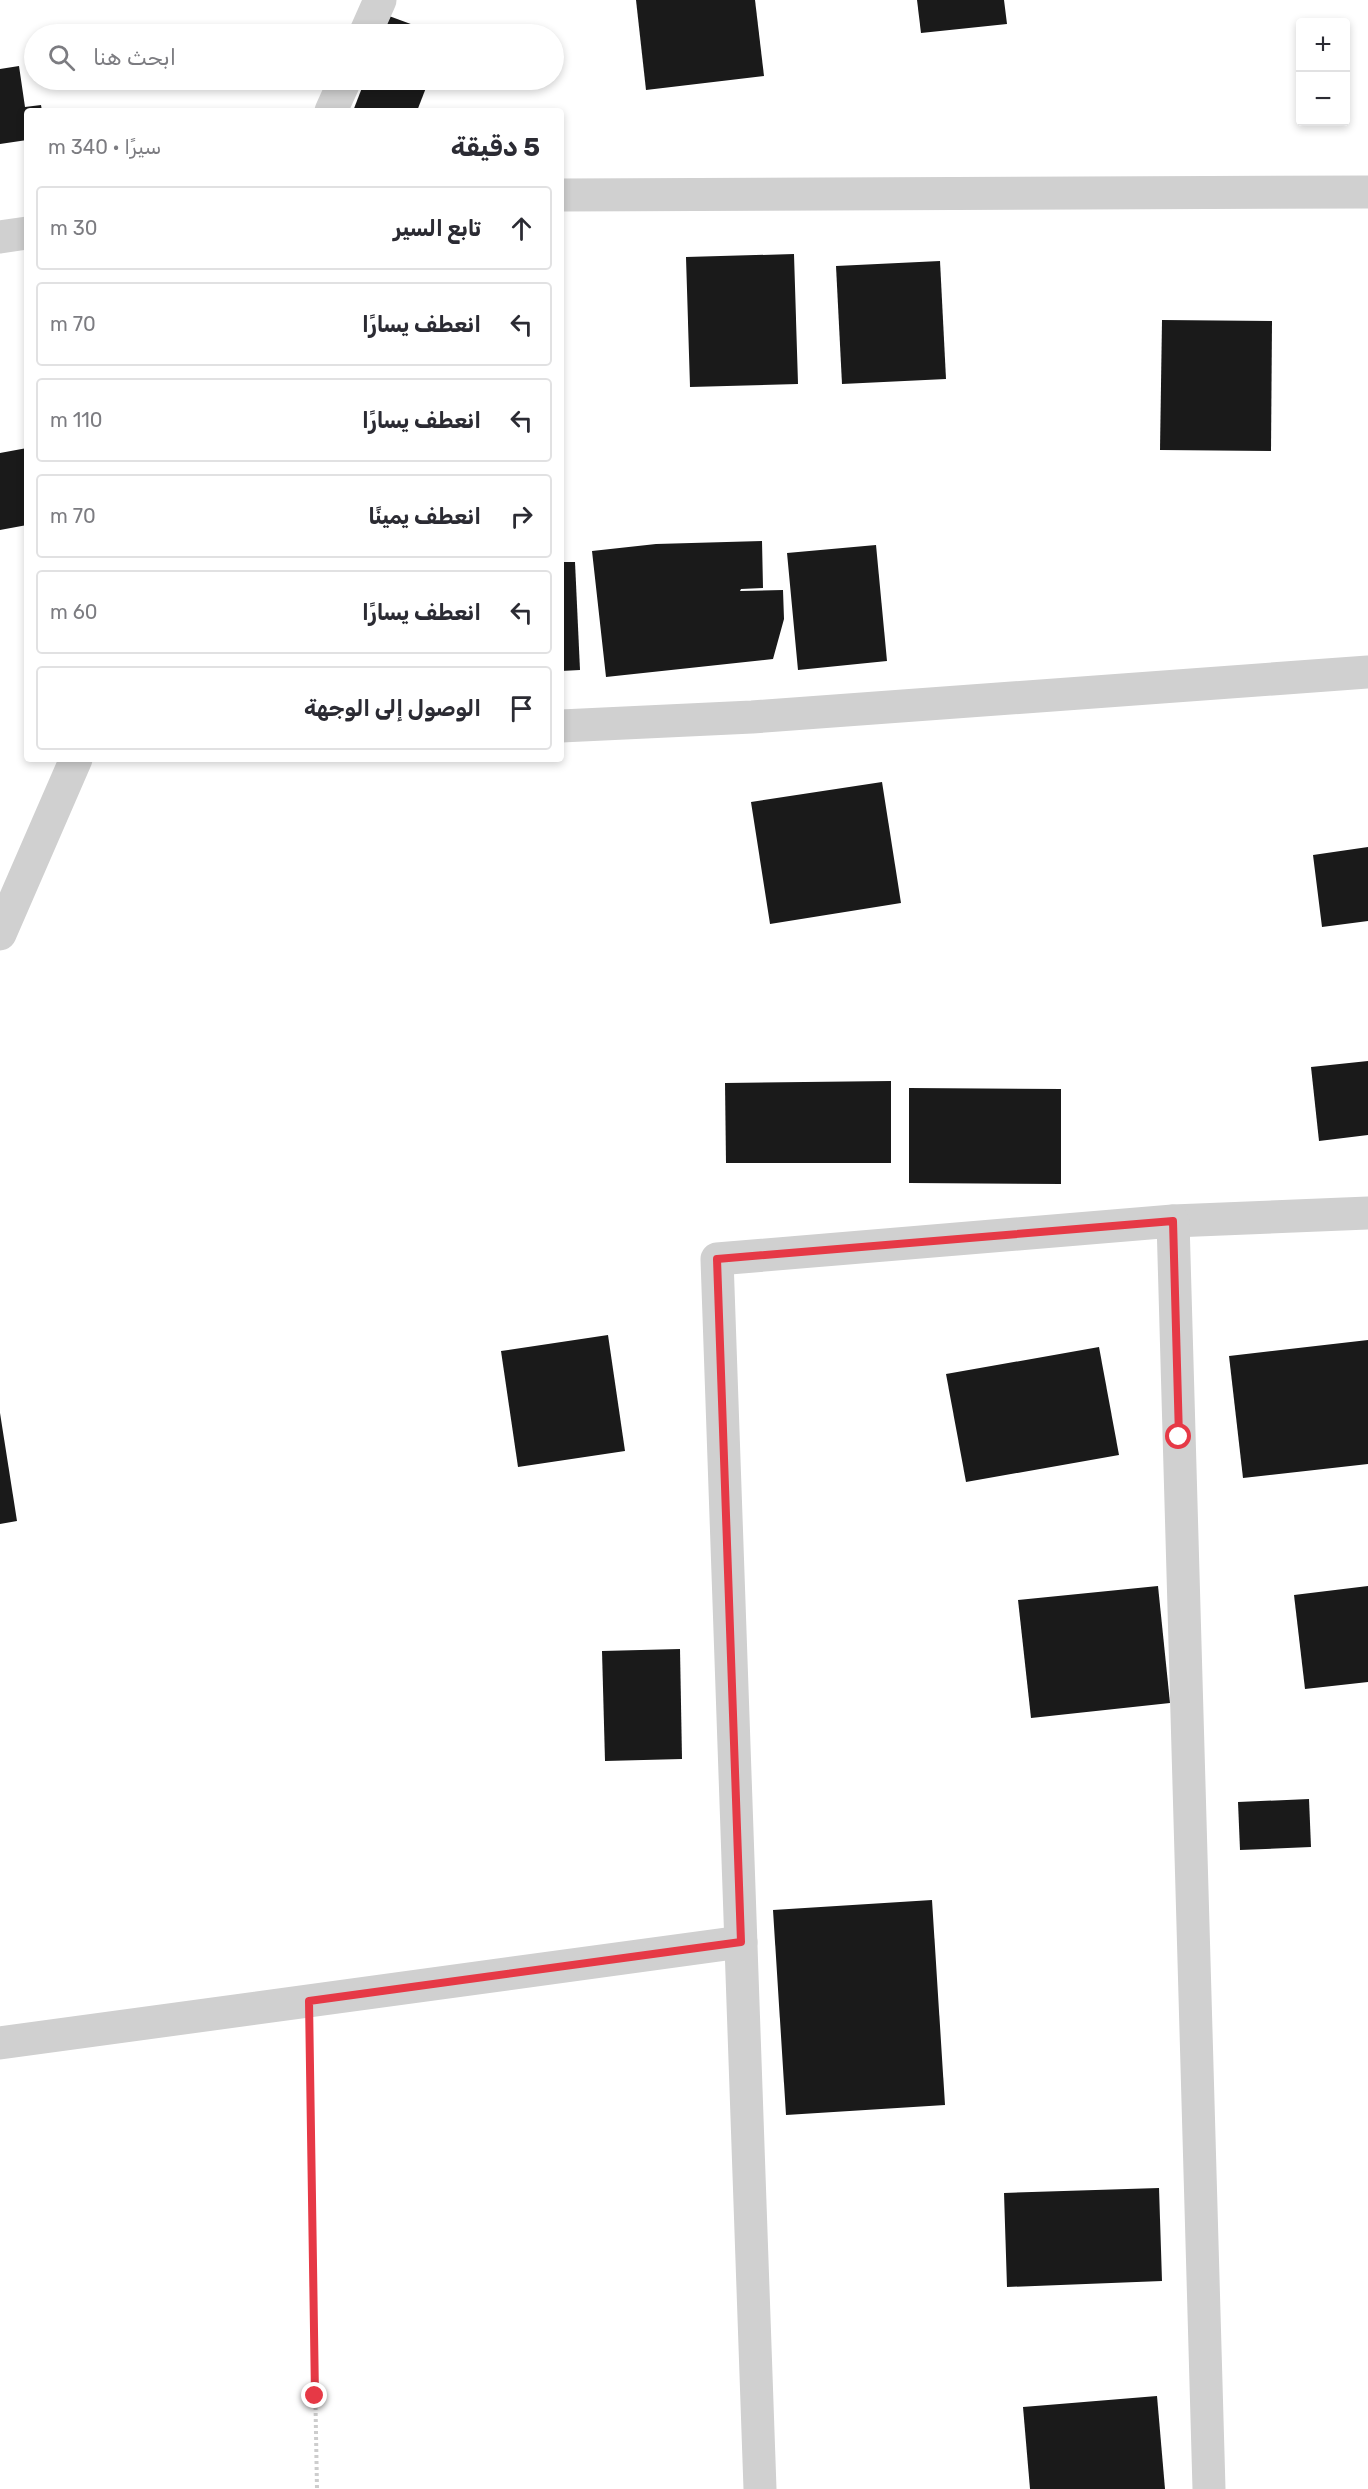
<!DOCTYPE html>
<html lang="ar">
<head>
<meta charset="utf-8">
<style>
	body { margin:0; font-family:Rubik,"Noto Sans Arabic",sans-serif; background:#f7f7f7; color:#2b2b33; direction:rtl }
	.controls { position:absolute; right:18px; top:18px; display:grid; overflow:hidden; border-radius:6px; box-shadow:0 3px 9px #0003 }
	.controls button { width:54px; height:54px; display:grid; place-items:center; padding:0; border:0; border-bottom:2px solid #e1e1e2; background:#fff; color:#2b2b33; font:30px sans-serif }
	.stop { position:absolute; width:18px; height:18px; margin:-14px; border:4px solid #e63946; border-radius:50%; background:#fff }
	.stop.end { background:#e63946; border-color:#fff; box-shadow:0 2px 6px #0008 }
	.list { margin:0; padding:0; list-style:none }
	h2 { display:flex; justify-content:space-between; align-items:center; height:78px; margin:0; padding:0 24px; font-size:26px }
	h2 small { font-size:20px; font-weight:400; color:#7c7c81 }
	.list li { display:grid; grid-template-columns:39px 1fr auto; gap:18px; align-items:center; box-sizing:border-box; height:84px; margin:0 12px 12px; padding:0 12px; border:2px solid #e1e1e2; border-radius:6px }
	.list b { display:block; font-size:22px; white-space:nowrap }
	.list em { font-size:20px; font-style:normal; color:#7c7c81 }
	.icon { flex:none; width:33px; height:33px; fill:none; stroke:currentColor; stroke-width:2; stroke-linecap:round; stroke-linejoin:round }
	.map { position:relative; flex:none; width:1368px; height:2489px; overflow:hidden; direction:ltr }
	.search { position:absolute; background:#fff; box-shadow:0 3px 9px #0003; left:24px; top:24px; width:540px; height:66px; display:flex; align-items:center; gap:15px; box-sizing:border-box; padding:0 21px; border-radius:33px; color:#7c7c81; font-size:22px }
	.panel { position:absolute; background:#fff; box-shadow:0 3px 9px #0003; left:24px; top:108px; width:540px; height:654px; border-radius:6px; direction:rtl }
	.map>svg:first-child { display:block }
	.building { fill:#1a1a1a }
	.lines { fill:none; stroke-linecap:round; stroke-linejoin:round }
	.path { stroke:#cdcdcd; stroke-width:4; stroke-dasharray:3 3; stroke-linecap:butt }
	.minor { stroke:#d0d0d0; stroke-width:33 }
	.route { stroke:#e63946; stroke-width:8 }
</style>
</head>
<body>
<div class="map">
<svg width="1368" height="2489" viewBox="0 0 1368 2489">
	<rect width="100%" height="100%" fill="#fff"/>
	<g class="building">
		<path d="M636,0h119l9,76 -118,14z"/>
		<path d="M917,0h87l3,24 -86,9z"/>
		<path d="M389,16l49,18h-56z"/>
		<path d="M19,66l6,41 16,-2 1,6h-15v29l-27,4v-75z"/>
		<path d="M365,80h64l-12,31h-64z"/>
		<path d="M794,254l4,130 -108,3 -4,-130z"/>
		<path d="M940,261l6,118 -104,5 -6,-118z"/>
		<path d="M1162,320l110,1 -1,130 -111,-1z"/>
		<path d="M27,448v77l-27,5v-77z"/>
		<path d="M762,541l1,47 -22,1 -1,2 43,-1 1,29 -11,40 -167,18 -14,-126 64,-7z"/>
		<path d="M876,545l11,116 -89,9 -11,-117z"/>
		<path d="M561,562h14l5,108 -19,1z"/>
		<path d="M882,782l19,121 -131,21 -19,-122z"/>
		<path d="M1368,847v74l-46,6 -9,-72z"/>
		<path d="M1368,1061v74l-49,6 -8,-74z"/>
		<path d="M891,1081v82h-165l-1,-80z"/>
		<path d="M909,1088l152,1v95l-152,-1z"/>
		<path d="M608,1335l17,116 -107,16 -17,-116z"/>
		<path d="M1368,1340v124l-125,14 -14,-122z"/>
		<path d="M1099,1347l20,108 -153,27 -20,-108z"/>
		<path d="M0,1413l17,108 -17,3z"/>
		<path d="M1158,1586l12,117 -139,15 -13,-118z"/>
		<path d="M1368,1586v96l-63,7 -11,-94z"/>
		<path d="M680,1649l2,110 -77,2 -3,-110z"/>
		<path d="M1309,1799l2,48 -71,3 -2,-48z"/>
		<path d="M932,1900l13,205 -159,10 -13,-205z"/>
		<path d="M1159,2188l3,93 -155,6 -3,-94z"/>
		<path d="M1157,2396l8,93h-135l-7,-82z"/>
	</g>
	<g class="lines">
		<path class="path" d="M309,2041l8,448"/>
		<g class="minor">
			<path d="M365,34l15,-34"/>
			<path d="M331,111l14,-31"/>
			<path d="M561,195l807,-3"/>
			<path d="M0,237l27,-4"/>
			<path d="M561,726l191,-9 616,-45"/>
			<path d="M0,934l76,-175"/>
			<path d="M1173,1221l195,-8"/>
			<path d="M0,2043l741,-101"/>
			<path d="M760,2489l-43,-1230 456,-38 36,1268"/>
		</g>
	</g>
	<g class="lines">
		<path class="route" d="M315,2396l-6,-395 432,-59 -24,-683 456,-38 6,216"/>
	</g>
</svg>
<div class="controls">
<button>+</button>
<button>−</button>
</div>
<div class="stop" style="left:1179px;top:1437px"></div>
<div class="stop end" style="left:315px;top:2396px"></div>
<div class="search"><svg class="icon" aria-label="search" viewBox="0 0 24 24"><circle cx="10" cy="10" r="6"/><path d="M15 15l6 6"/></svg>ابحث هنا</div>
<section class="panel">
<h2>5 دقيقة<small>سيرًا · 340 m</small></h2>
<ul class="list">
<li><svg class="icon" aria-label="ahead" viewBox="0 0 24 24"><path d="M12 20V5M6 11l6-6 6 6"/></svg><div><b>تابع السير</b></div><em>30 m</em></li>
<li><svg class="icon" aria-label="left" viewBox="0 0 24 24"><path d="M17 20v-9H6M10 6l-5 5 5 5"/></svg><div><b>انعطف يسارًا</b></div><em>70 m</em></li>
<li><svg class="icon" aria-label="left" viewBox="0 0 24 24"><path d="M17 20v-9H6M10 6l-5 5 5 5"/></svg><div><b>انعطف يسارًا</b></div><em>110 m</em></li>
<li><svg class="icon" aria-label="right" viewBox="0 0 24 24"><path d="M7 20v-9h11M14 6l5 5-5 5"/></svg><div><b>انعطف يمينًا</b></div><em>70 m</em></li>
<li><svg class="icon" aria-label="left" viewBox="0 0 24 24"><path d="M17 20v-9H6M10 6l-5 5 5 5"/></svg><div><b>انعطف يسارًا</b></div><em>60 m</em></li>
<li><svg class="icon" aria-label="arrive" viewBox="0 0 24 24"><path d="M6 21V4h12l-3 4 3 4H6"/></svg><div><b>الوصول إلى الوجهة</b></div></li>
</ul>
</section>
</div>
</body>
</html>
